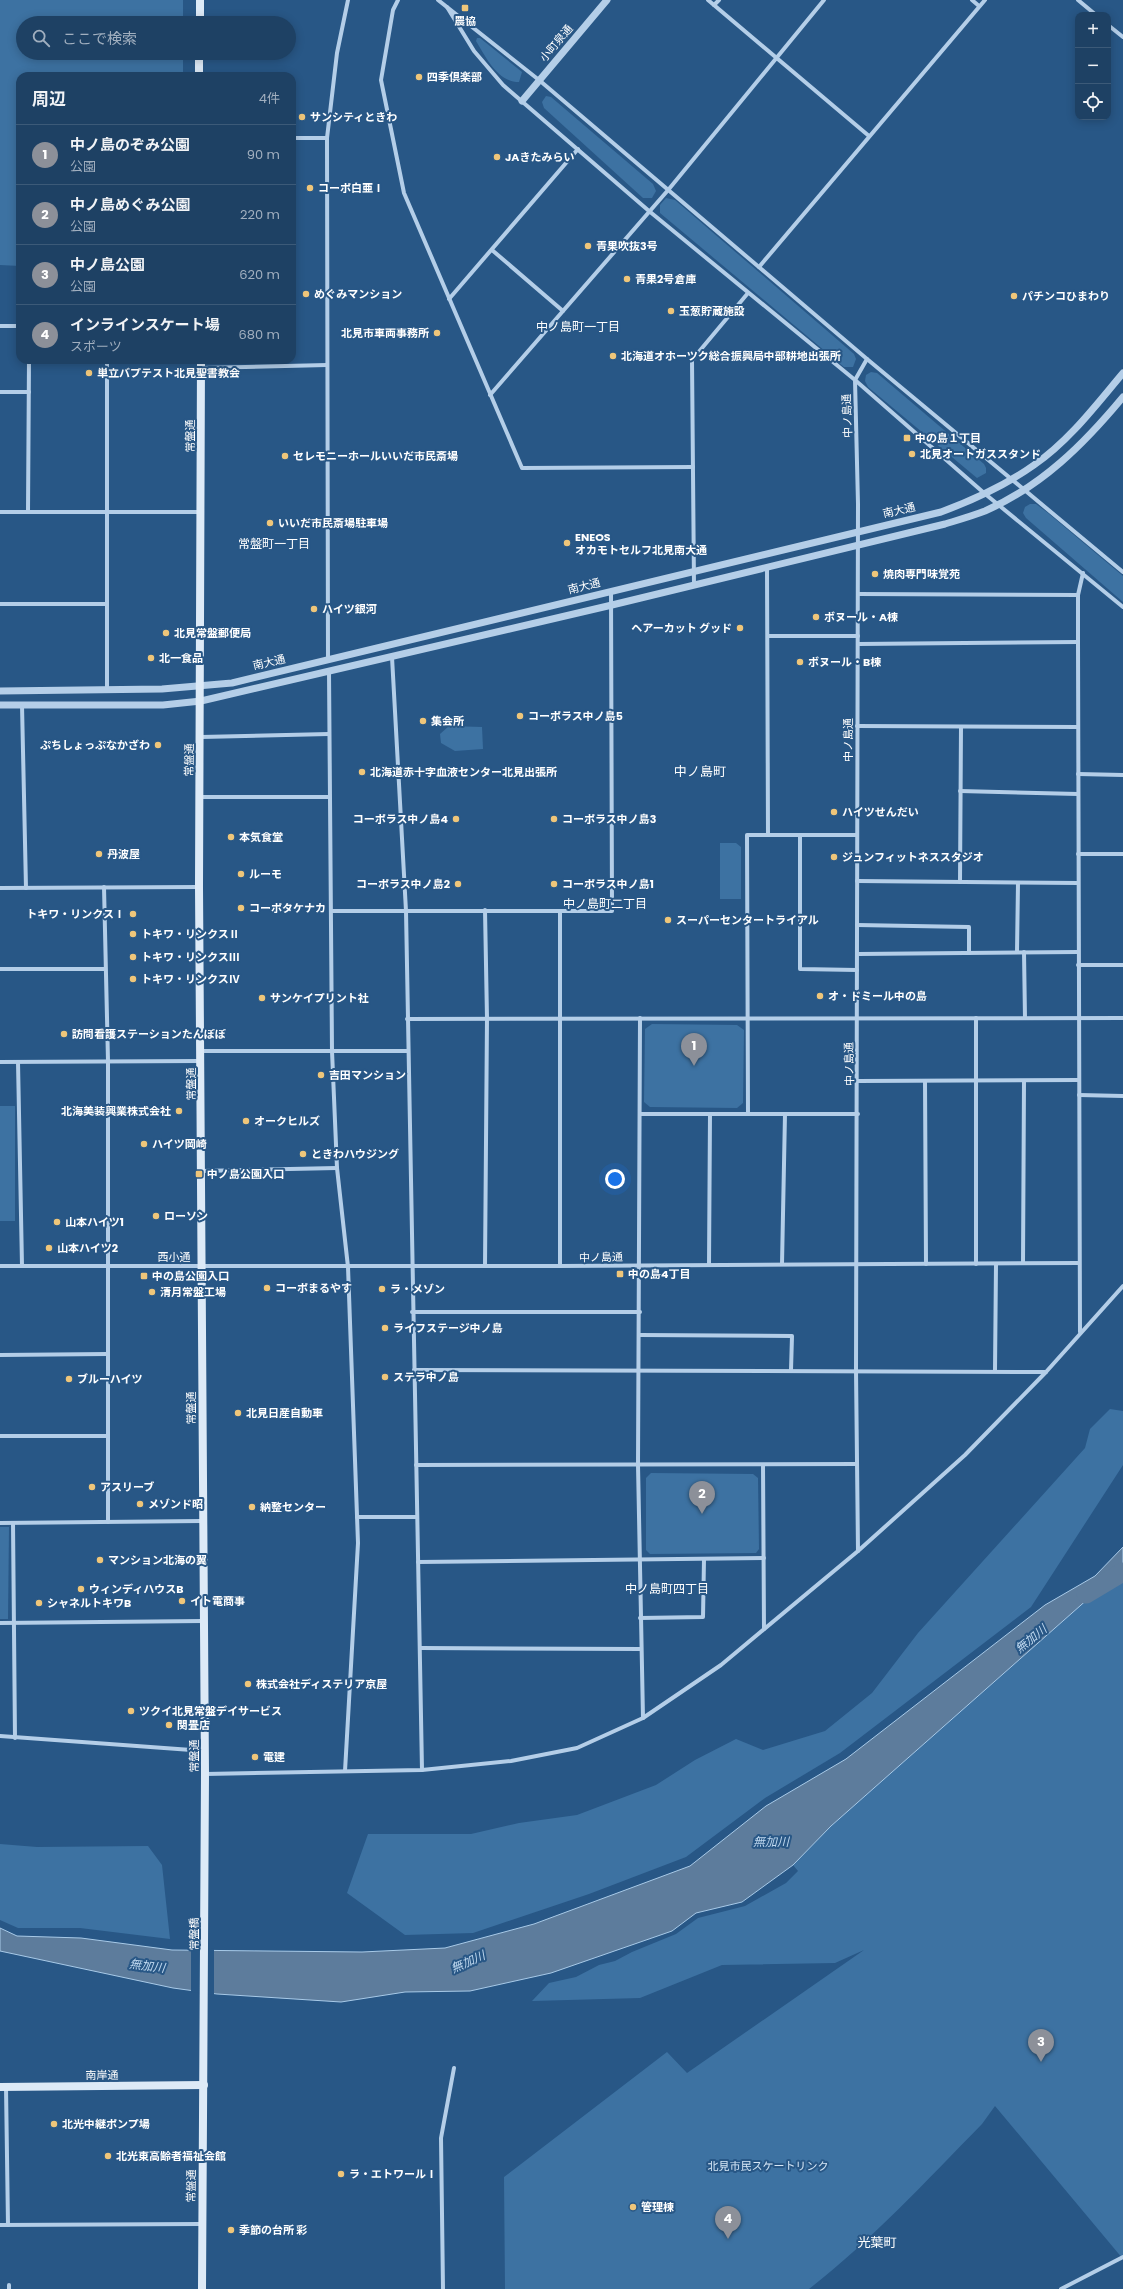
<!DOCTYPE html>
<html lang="ja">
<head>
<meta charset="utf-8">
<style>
	body { margin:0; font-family:Poppins,"Noto Sans JP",sans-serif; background:#26486a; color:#f1f3f6 }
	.controls { position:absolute; right:12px; top:12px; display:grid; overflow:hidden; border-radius:8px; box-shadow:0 2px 10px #0003 }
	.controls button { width:36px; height:36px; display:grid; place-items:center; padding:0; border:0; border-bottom:1px solid #3c5a78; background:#1e4164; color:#f1f3f6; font:20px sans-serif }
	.you { position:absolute; left:615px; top:1179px; width:14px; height:14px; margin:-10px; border:3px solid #fff; border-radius:50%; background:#1a73e8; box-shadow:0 0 0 6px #1a73e833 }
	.badge { display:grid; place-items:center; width:26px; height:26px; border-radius:50%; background:#8c9099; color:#fff; font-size:13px; font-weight:700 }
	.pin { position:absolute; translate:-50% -33px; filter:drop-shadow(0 1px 2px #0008) }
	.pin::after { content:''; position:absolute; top:21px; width:14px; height:12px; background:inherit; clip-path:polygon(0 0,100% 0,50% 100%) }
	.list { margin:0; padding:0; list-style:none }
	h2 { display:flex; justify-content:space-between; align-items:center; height:52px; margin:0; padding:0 16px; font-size:17px }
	h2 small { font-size:13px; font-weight:400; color:#a1afbf }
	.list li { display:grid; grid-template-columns:26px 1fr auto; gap:12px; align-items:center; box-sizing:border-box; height:60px; padding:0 16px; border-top:1px solid #3c5a78 }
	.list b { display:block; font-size:15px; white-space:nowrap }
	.list p { margin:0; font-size:13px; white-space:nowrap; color:#a1afbf }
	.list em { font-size:13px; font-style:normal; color:#a1afbf }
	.icon { flex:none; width:22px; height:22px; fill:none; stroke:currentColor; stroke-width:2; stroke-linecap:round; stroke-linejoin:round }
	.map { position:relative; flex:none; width:1123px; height:2289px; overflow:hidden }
	.search { position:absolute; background:#1e4164; box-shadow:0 2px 10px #0003; left:16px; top:16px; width:280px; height:44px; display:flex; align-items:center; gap:10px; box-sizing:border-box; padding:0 14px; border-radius:22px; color:#a1afbf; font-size:15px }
	.panel { position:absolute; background:#1e4164; box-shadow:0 2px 10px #0003; left:16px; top:72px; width:280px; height:292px; border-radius:12px }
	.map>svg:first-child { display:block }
	.green { fill:#3d72a2 }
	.water { fill:#5d7c9c; stroke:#a8cae8 }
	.pier { fill:#285786 }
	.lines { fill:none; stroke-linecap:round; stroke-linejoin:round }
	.river { stroke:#5d7c9c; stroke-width:19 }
	.minor { stroke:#b4cee8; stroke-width:4 }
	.tertiary { stroke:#b4cee8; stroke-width:7 }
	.secondary { stroke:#ddeaf7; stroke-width:8 }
	.poi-dot { fill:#efc67a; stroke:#285786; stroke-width:1.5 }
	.labels { text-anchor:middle; stroke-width:4; stroke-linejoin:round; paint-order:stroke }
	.poi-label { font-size:11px; font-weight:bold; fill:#fff; stroke:#285786; text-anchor:start }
	.street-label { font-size:11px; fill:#fff; stroke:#285786 }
	.park-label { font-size:11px; fill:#d7e7f6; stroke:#285786 }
	.neighbourhood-label { font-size:12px; fill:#fff; stroke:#285786 }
	.water-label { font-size:12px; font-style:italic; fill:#bfd8ef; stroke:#285786 }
	.quarter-label { font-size:13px; fill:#fff; stroke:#285786 }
</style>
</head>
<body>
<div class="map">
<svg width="1123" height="2289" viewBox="0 0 1123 2289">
	<rect width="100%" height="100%" fill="#285786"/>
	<g class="green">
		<path d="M0,0h183v23h-160v30h160v23h-163v190l-20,-1z"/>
		<path d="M477,38h3l42,34 -3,10c-22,0 -33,-25 -43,-41z"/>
		<path d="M546,96l5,1 102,87 3,7 -4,7h-9l-99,-90 -2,-6z"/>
		<path d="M666,198l9,2 179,154 2,5 -3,8h-9l-184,-154v-8z"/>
		<path d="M871,372l6,1 107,91 2,4v5l-9,5 -6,-5 -103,-86 -3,-6 1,-6z"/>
		<path d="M1030,504h6l12,9 75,63v26l-97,-84 -3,-5 2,-6z"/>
		<path d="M449,726l33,1 1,22 -28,2 -14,-8 -1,-9z"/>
		<path d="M720,843h16l5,4v52h-21z"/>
		<path d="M652,1024l85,1 7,5 -1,73 -6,5 -87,-1 -6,-5 1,-73z"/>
		<rect x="0" y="1106" width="15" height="115"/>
		<path d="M1110,1409l13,2v54l-92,142 -191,146 -75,45 -79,59 -97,37 -116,39 -68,2 -58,-42 21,-59h103l48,-11 58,-8 79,-30 39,-25 41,-21 27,11 62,-19 47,-38 46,-60 167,-185 5,-19z"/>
		<path d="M651,1473l102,1 5,4 1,71 -3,4 -106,1 -4,-4v-72z"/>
		<path d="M0,1527h9l-1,92h-8z"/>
		<path d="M1123,1563v696l-128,-153 -13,18c-56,57 -110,116 -173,165h-304l-1,-112 163,-125 20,21 177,-123 -29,13 -113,2 -82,33 -108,3 17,-18 27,-6 23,-12 16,-4 17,-9 44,-18 22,-16 47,-12 41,-23 12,-12 -5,-6 38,-39 284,-251z"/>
		<path d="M0,1844l37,3 111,-1 14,19 8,74 -90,-11h-62l-18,-8z"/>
	</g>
	<path class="water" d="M1123,1547v16l-8,12 -284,251 -38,39 -51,37 -46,11 -24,18 -121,42 -81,18 -65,1 -64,10 -124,-8 -44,-6 -173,-37v-23l17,8 64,2 91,12 190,2 83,-4 89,-24 156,-58 76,-60 80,-47 199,-154 50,-29z"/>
	<path class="pier" d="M191,1948l23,1v46l-23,-3z"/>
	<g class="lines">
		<path class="river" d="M1086,1594l37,-22"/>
		<g class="minor">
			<path d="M398,0l-5,10 -12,70 23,113 118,275 171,-1"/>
			<path d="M438,0l101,80 328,279 256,213"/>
			<path d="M708,0l161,136"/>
			<path d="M972,0l7,6"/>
			<path d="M1078,0l18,15"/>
			<path d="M714,5l5,-5"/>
			<path d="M447,7l27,44 29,34 146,126 206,169 129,113 139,114"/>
			<path d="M1108,25l15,12"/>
			<path d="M292,138h35"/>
			<path d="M492,250l71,61"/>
			<path d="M759,267l226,-267"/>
			<path d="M449,299l129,-150"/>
			<path d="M0,326h20"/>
			<path d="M107,360v329"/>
			<path d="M201,368l126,-3"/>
			<path d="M0,392h29"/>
			<path d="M490,395l179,-206 155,-189"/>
			<path d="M0,512h201"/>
			<path d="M28,512l1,-152"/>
			<path d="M767,568l1,267"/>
			<path d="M694,585l-2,-225 56,-67"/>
			<path d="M858,594l220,1"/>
			<path d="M0,604h107"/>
			<path d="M768,636h90"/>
			<path d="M858,644l220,-2"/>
			<path d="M392,657l14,254 16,859"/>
			<path d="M328,659l-1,-521 10,-85 11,-53"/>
			<path d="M329,672l3,379 5,117 11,99 10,276 -13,228"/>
			<path d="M22,705l4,183"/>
			<path d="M857,726l221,1"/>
			<path d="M201,737l128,-3"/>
			<path d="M1078,774l45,1"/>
			<path d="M960,791l118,3"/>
			<path d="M200,797h129"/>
			<path d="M800,835v134l57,1"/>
			<path d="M1078,854h45"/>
			<path d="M857,881l221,2"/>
			<path d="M960,882l1,-155"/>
			<path d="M104,887l4,174v461"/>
			<path d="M0,888l199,-1"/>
			<path d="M485,910l2,108 -2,248"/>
			<path d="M331,911h281l-1,-320"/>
			<path d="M857,925l112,2v26"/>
			<path d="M1017,952l1,-69"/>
			<path d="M1024,952l1,66"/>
			<path d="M858,954l220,-2"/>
			<path d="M1078,965h45"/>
			<path d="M0,969h105"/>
			<path d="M640,1018l-2,447 5,253"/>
			<path d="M407,1019l716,-1"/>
			<path d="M202,1051h206"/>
			<path d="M0,1062l201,-1"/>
			<path d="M18,1062l4,204"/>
			<path d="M858,1081l221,-1"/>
			<path d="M925,1081l1,183"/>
			<path d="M1079,1095l44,1"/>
			<path d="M640,1114h218"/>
			<path d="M748,1114l-1,-279h110"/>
			<path d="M202,1171l135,-3"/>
			<path d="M1023,1263l1,-182"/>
			<path d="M782,1264l3,-150"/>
			<path d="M976,1264v-246"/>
			<path d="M709,1265l1,-151"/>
			<path d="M0,1266h560l519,-3"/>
			<path d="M560,1266v-355"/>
			<path d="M412,1312h228"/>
			<path d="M1080,1332l-2,-690v-47l5,-22"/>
			<path d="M640,1335l152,1 -1,34"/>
			<path d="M0,1355l108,-1"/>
			<path d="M414,1370l632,2"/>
			<path d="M995,1371l1,-107"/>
			<path d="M0,1436h108"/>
			<path d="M416,1465l441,-1"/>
			<path d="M763,1465l1,164"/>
			<path d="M357,1517h60"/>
			<path d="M0,1523l202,-2"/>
			<path d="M13,1523l2,215"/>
			<path d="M858,1551l-2,-181 2,-866 -3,-124 12,-21"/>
			<path d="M418,1562l346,-4"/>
			<path d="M640,1618l63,-1 1,-58"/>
			<path d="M0,1623l203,-2"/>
			<path d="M421,1648l220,1"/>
			<path d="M0,1736l205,15"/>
			<path d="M205,1774l217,-4 89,-9 66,-13 66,-30 78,-53 137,-114 107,-96 81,-83 77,-86"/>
			<path d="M6,2087l2,138"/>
			<path d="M0,2225l201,-1"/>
			<path d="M9,2285v4"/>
			<path d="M443,2289l-2,-151 13,-70"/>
			<path d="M1061,2289l62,-32"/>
		</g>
		<g class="tertiary">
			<path d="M522,101l85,-101"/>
			<path d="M0,691l162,-2 70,-6 709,-171c32,-12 65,-27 93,-47 35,-24 62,-60 89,-92"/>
			<path d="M0,705h163l38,-4 411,-96 333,-81c13,-4 27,-8 40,-13 57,-25 99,-67 138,-114"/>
		</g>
		<g class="secondary">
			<path d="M200,23v-23"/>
			<path d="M199,76v-23"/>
			<path d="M201,360l-2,527 6,887 -3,515"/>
			<path d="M0,2087l204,-2"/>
		</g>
	</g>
	<g class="poi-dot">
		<rect x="461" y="4" width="8" height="8" rx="2"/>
		<circle cx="419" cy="77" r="4"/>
		<circle cx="302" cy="117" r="4"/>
		<circle cx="497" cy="157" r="4"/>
		<circle cx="310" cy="188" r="4"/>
		<circle cx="588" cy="246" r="4"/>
		<circle cx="627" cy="279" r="4"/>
		<circle cx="306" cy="294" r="4"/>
		<circle cx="1014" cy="296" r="4"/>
		<circle cx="671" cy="311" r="4"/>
		<circle cx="437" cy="333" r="4"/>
		<circle cx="613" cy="356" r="4"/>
		<circle cx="89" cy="373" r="4"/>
		<rect x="903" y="434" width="8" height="8" rx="2"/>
		<circle cx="912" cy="454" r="4"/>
		<circle cx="285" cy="456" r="4"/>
		<circle cx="270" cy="523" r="4"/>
		<circle cx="567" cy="543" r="4"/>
		<circle cx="875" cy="574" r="4"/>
		<circle cx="314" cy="609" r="4"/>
		<circle cx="816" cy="617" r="4"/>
		<circle cx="740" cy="628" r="4"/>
		<circle cx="166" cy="633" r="4"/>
		<circle cx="151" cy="658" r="4"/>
		<circle cx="800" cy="662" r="4"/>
		<circle cx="520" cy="716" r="4"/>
		<circle cx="423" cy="721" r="4"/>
		<circle cx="158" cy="745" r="4"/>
		<circle cx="362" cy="772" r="4"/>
		<circle cx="834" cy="812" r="4"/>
		<circle cx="456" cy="819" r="4"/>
		<circle cx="554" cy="819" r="4"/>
		<circle cx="231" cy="837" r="4"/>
		<circle cx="99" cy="854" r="4"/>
		<circle cx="834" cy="857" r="4"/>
		<circle cx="241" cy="874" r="4"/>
		<circle cx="458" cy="884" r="4"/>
		<circle cx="554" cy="884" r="4"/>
		<circle cx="241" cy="908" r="4"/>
		<circle cx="133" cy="914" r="4"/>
		<circle cx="668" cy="920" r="4"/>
		<circle cx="133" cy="934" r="4"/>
		<circle cx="133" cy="957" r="4"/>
		<circle cx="133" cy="979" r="4"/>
		<circle cx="820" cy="996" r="4"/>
		<circle cx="262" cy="998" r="4"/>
		<circle cx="64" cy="1034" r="4"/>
		<circle cx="321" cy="1075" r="4"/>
		<circle cx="179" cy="1111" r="4"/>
		<circle cx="246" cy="1121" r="4"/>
		<circle cx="144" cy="1144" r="4"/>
		<circle cx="303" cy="1154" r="4"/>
		<rect x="195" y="1170" width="8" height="8" rx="2"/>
		<circle cx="156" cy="1216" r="4"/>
		<circle cx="57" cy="1222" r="4"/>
		<circle cx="49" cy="1248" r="4"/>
		<rect x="616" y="1270" width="8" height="8" rx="2"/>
		<rect x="140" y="1272" width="8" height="8" rx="2"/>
		<circle cx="267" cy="1288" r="4"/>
		<circle cx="382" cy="1289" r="4"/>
		<circle cx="152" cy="1292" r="4"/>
		<circle cx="385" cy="1328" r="4"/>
		<circle cx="385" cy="1377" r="4"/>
		<circle cx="69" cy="1379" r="4"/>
		<circle cx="238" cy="1413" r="4"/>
		<circle cx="92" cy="1487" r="4"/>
		<circle cx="140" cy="1504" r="4"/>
		<circle cx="252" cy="1507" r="4"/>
		<circle cx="100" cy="1560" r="4"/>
		<circle cx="81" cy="1589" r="4"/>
		<circle cx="182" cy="1601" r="4"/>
		<circle cx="39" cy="1603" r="4"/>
		<circle cx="248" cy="1684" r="4"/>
		<circle cx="131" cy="1711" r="4"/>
		<circle cx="169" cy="1725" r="4"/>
		<circle cx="255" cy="1757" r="4"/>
		<circle cx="54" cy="2124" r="4"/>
		<circle cx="108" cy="2156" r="4"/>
		<circle cx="341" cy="2174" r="4"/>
		<circle cx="633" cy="2207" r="4"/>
		<circle cx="231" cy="2230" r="4"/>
	</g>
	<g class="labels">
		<g class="poi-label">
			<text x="465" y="25" text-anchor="middle">農協</text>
			<text x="427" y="81">四季倶楽部</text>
			<text x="310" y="121">サンシティときわ</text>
			<text x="505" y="161">JAきたみらい</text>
			<text x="318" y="192">コーポ白亜Ⅰ</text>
			<text x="596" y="250">青果吹抜3号</text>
			<text x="635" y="283">青果2号倉庫</text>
			<text x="314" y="298">めぐみマンション</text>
			<text x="1022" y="300">パチンコひまわり</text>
			<text x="679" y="315">玉葱貯蔵施設</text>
			<text x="429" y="337" text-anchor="end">北見市車両事務所</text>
			<text x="621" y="360">北海道オホーツク総合振興局中部耕地出張所</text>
			<text x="97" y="377">単立バプテスト北見聖書教会</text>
			<text x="915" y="442">中の島１丁目</text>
			<text x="920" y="458">北見オートガススタンド</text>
			<text x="293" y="460">セレモニーホールいいだ市民斎場</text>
			<text x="278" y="527">いいだ市民斎場駐車場</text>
			<text x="575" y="541">ENEOS<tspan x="575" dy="13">オカモトセルフ北見南大通</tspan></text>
			<text x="883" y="578">焼肉専門味覚苑</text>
			<text x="322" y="613">ハイツ銀河</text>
			<text x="824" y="621">ボヌール・A棟</text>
			<text x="732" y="632" text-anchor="end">ヘアーカット グッド</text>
			<text x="174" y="637">北見常盤郵便局</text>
			<text x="159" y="662">北一食品</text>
			<text x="808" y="666">ボヌール・B棟</text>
			<text x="528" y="720">コーポラス中ノ島5</text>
			<text x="431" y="725">集会所</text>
			<text x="150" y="749" text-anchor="end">ぷちしょっぷなかざわ</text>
			<text x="370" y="776">北海道赤十字血液センター北見出張所</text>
			<text x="842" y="816">ハイツせんだい</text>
			<text x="448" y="823" text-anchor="end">コーポラス中ノ島4</text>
			<text x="562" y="823">コーポラス中ノ島3</text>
			<text x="239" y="841">本気食堂</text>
			<text x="107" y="858">丹波屋</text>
			<text x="842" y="861">ジュンフィットネススタジオ</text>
			<text x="249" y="878">ルーモ</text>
			<text x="450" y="888" text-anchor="end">コーポラス中ノ島2</text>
			<text x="562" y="888">コーポラス中ノ島1</text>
			<text x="249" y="912">コーポタケナカ</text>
			<text x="125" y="918" text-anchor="end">トキワ・リンクスⅠ</text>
			<text x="676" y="924">スーパーセンタートライアル</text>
			<text x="141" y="938">トキワ・リンクスⅡ</text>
			<text x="141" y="961">トキワ・リンクスⅢ</text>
			<text x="141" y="983">トキワ・リンクスⅣ</text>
			<text x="828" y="1000">オ・ドミール中の島</text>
			<text x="270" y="1002">サンケイプリント社</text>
			<text x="72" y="1038">訪問看護ステーションたんぽぽ</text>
			<text x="329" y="1079">吉田マンション</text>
			<text x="171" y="1115" text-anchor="end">北海美装興業株式会社</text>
			<text x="254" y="1125">オークヒルズ</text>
			<text x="152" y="1148">ハイツ岡崎</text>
			<text x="311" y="1158">ときわハウジング</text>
			<text x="207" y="1178">中ノ島公園入口</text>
			<text x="164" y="1220">ローソン</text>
			<text x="65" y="1226">山本ハイツ1</text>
			<text x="57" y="1252">山本ハイツ2</text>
			<text x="628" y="1278">中の島4丁目</text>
			<text x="152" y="1280">中の島公園入口</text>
			<text x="275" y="1292">コーポまるやす</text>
			<text x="390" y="1293">ラ・メゾン</text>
			<text x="160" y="1296">清月常盤工場</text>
			<text x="393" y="1332">ライフステージ中ノ島</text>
			<text x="393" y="1381">ステラ中ノ島</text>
			<text x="77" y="1383">ブルーハイツ</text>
			<text x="246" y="1417">北見日産自動車</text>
			<text x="100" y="1491">アスリーブ</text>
			<text x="148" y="1508">メゾンド昭</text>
			<text x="260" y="1511">納整センター</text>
			<text x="108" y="1564">マンション北海の翼</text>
			<text x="89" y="1593">ウィンディハウスB</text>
			<text x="190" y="1605">イト電商事</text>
			<text x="47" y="1607">シャネルトキワB</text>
			<text x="256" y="1688">株式会社ディステリア京屋</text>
			<text x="139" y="1715">ツクイ北見常盤デイサービス</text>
			<text x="177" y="1729">関畳店</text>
			<text x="263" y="1761">電建</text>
			<text x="62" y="2128">北光中継ポンプ場</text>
			<text x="116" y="2160">北光東高齢者福祉会館</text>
			<text x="349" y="2178">ラ・エトワールⅠ</text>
			<text x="641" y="2211">管理棟</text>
			<text x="239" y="2234">季節の台所 彩</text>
		</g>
		<g class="street-label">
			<text transform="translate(556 43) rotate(-50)" y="4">小町泉通</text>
			<text transform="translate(847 416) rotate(-92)" y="4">中ノ島通</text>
			<text transform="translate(190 436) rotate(-90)" y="4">常盤通</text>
			<text transform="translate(899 510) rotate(-13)" y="4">南大通</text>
			<text transform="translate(584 586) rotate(-14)" y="4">南大通</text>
			<text transform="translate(269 662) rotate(-13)" y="4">南大通</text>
			<text transform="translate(848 740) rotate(-90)" y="4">中ノ島通</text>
			<text transform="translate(189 760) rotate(-89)" y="4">常盤通</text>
			<text transform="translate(849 1064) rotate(-91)" y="4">中ノ島通</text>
			<text transform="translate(191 1084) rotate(-90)" y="4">常盤通</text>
			<text x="174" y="1261">西小通</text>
			<text transform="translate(601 1257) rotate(-1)" y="4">中ノ島通</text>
			<text transform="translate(191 1408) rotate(-90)" y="4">常盤通</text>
			<text transform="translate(194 1756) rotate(-90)" y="4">常盤通</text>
			<text transform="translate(194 1934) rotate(-90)" y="4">常盤橋</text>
			<text transform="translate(102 2075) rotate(-1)" y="4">南岸通</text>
			<text transform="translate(191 2186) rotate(-89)" y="4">常盤通</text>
		</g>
		<g class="park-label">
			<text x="768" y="2170">北見市民スケートリンク</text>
		</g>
		<g class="neighbourhood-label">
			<text x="578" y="331">中ノ島町一丁目</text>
			<text x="274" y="548">常盤町一丁目</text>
			<text x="605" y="908">中ノ島町二丁目</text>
			<text x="667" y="1593">中ノ島町四丁目</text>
		</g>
		<g class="water-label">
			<text transform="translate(1031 1639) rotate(-39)" y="4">無加川</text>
			<text x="771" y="1846">無加川</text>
			<text transform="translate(468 1962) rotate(-24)" y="4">無加川</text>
			<text transform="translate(147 1966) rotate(7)" y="4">無加川</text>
		</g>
		<g class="quarter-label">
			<text x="700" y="776">中ノ島町</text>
			<text x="877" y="2247">光葉町</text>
		</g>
	</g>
</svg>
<div class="controls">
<button>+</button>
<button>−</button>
<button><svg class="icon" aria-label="locate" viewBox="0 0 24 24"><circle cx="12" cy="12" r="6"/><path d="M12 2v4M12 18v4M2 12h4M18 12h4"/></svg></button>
</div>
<div class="you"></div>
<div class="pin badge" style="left:694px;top:1066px">1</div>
<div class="pin badge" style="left:702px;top:1514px">2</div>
<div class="pin badge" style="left:1041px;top:2062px">3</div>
<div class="pin badge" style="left:728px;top:2239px">4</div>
<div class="search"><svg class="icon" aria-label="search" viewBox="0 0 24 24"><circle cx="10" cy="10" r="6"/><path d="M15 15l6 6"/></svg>ここで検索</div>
<section class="panel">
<h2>周辺<small>4件</small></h2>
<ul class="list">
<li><span class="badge">1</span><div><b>中ノ島のぞみ公園</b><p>公園</p></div><em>90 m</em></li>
<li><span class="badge">2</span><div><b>中ノ島めぐみ公園</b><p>公園</p></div><em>220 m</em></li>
<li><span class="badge">3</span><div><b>中ノ島公園</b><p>公園</p></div><em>620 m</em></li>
<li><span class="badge">4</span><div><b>インラインスケート場</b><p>スポーツ</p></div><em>680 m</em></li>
</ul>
</section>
</div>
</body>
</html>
